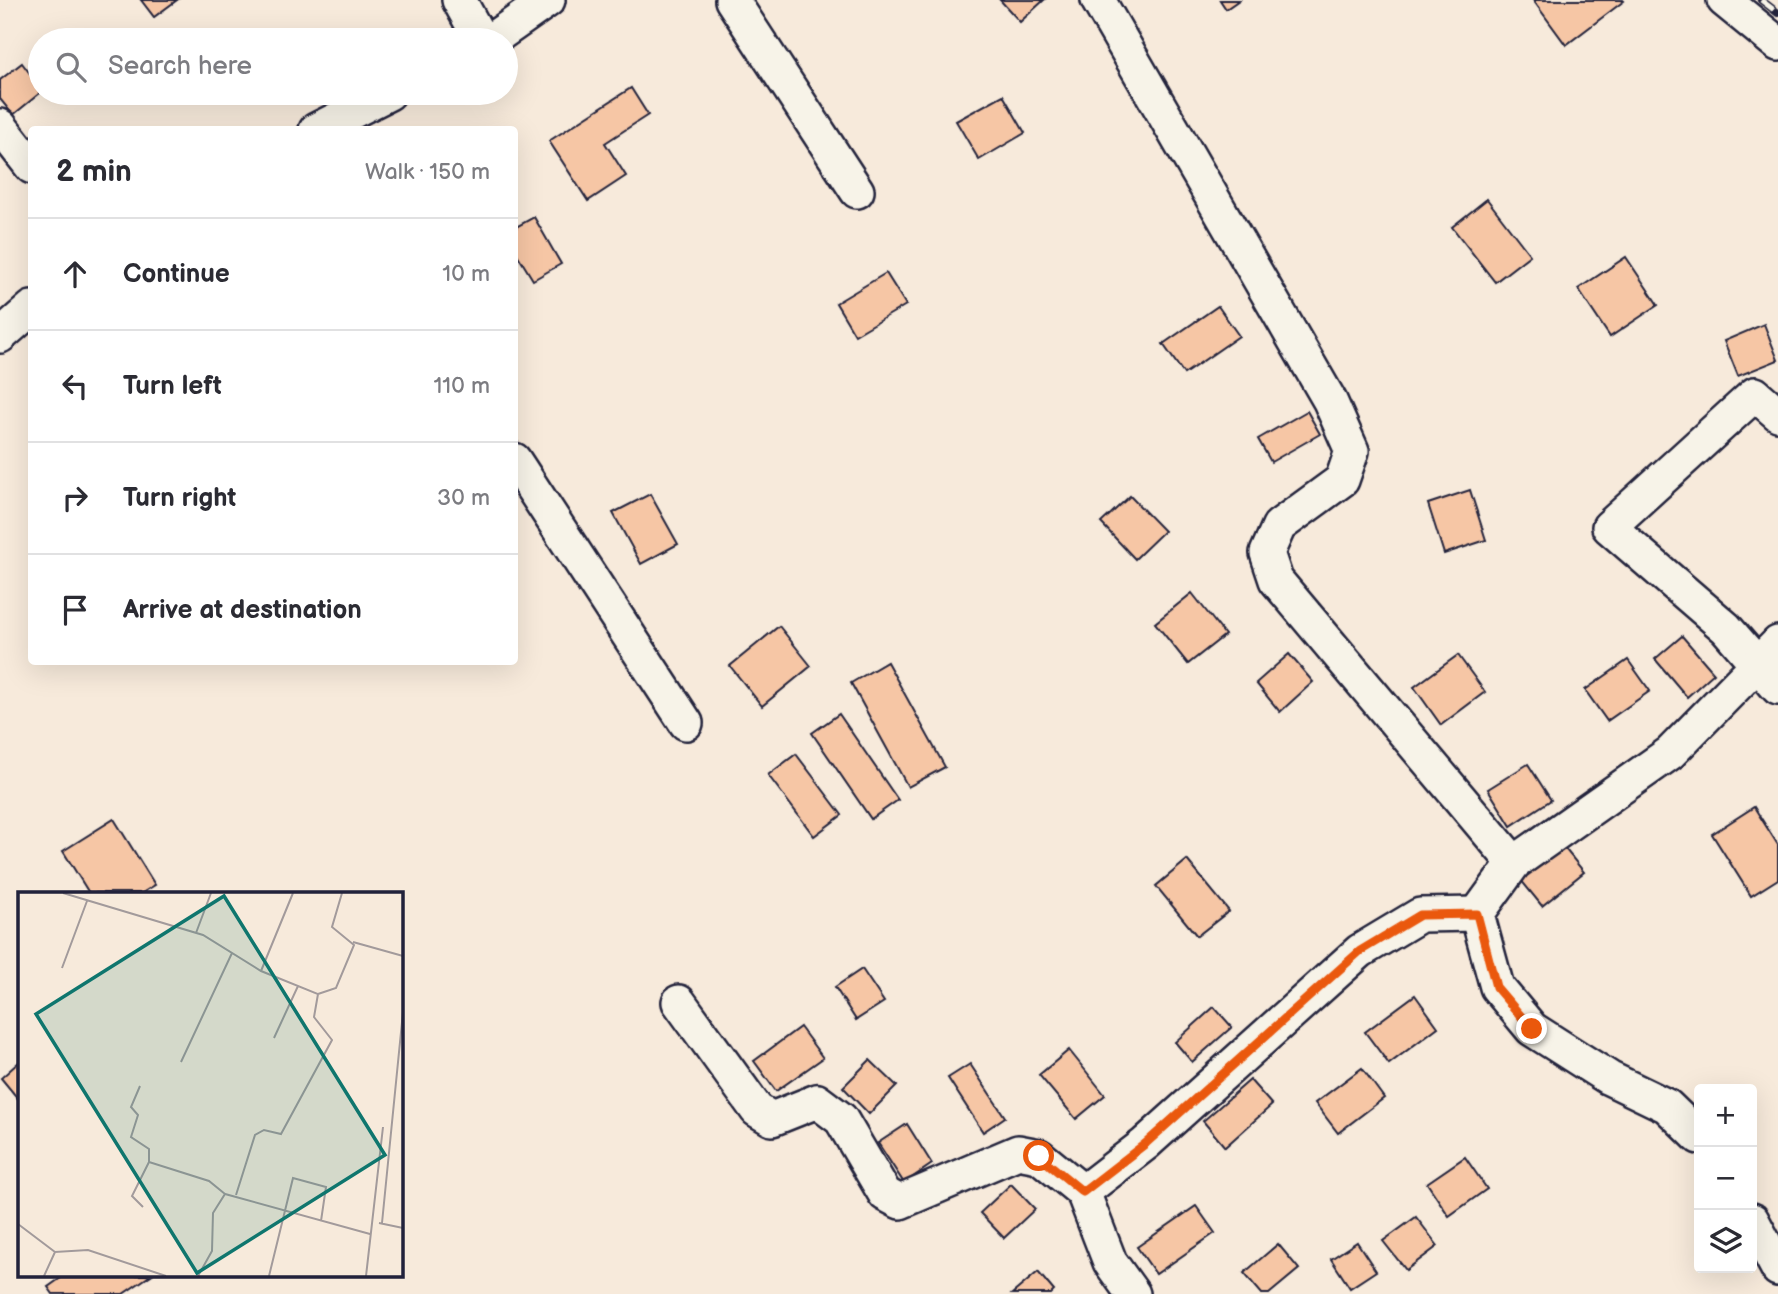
<!DOCTYPE html>
<html lang="en">
<head>
<meta charset="utf-8">
<style>
	body { margin:0; font-family:"Balsamiq Sans",sans-serif; background:#f2f2f3; color:#2b2b33 }
	.controls { position:absolute; right:21px; bottom:21px; display:grid; overflow:hidden; border-radius:7px; box-shadow:0 7px 28px #0002 }
	.controls button { width:63px; height:63px; display:grid; place-items:center; padding:0; border:0; border-bottom:2px solid #e1e1e2; background:#fff; color:#2b2b33; font:35px sans-serif }
	.stop { position:absolute; width:21px; height:21px; margin:-16px; border:5px solid #ea580c; border-radius:50%; background:#fff }
	.stop.end { background:#ea580c; border-color:#fff; box-shadow:0 2px 7px #0008 }
	.list { margin:0; padding:0; list-style:none }
	h2 { display:flex; justify-content:space-between; align-items:center; height:91px; margin:0; padding:0 28px; font-size:30px }
	h2 small { font-size:23px; font-weight:400; color:#7c7c81 }
	.list li { display:grid; grid-template-columns:46px 1fr auto; gap:21px; align-items:center; box-sizing:border-box; height:112px; padding:0 28px; border-top:2px solid #e1e1e2 }
	.list b { display:block; font-size:26px; white-space:nowrap }
	.list em { font-size:23px; font-style:normal; color:#7c7c81 }
	.icon { flex:none; width:38px; height:38px; fill:none; stroke:currentColor; stroke-width:2; stroke-linecap:round; stroke-linejoin:round }
	.map { position:relative; flex:none; width:1778px; height:1294px; overflow:hidden }
	.search { position:absolute; background:#fff; box-shadow:0 7px 28px #0002; left:28px; top:28px; width:490px; height:77px; display:flex; align-items:center; gap:18px; box-sizing:border-box; padding:0 24px; border-radius:38px; color:#7c7c81; font-size:26px }
	.panel { position:absolute; background:#fff; box-shadow:0 7px 28px #0002; left:28px; top:126px; width:490px; height:539px; border-radius:7px }
	.map>svg:first-child { display:block }
	.building { fill:#f6c6a5; stroke:#22223b; stroke-width:2 }
	.lines { fill:none; stroke-linecap:round; stroke-linejoin:round }
	.minor-casing { stroke:#22223b; stroke-width:38 }
	.minor { stroke:#f7f3e8; stroke-width:33 }
	.rail-casing { stroke:#22223b; stroke-width:8 }
	.rail { stroke:#f7f3e8; stroke-width:5; stroke-dasharray:16; stroke-linecap:butt }
	.route { stroke:#ea580c; stroke-width:9 }
	.inset-road { fill:none; stroke:#a29a9b; stroke-width:2 }
	.view { fill:#0f766e; fill-opacity:0.15; stroke:#0f766e; stroke-width:3.5 }
	.inset-edge { fill:none; stroke:#22223b; stroke-width:3.5 }
</style>
</head>
<body>
<div class="map">
<svg width="1778" height="1294" viewBox="0 0 1778 1294">
	<rect width="100%" height="100%" fill="#f7eadb"/>
	<filter id="ink" filterUnits="userSpaceOnUse"><feTurbulence type="fractalNoise" baseFrequency=".0143" numOctaves="2"/><feDisplacementMap in="SourceGraphic" scale="14" xChannelSelector="R" yChannelSelector="G"/><feConvolveMatrix kernelMatrix="1 2 1 2 8 2 1 2 1" color-interpolation-filters="sRGB"/></filter>
	<g filter="url(#ink)">
		<g class="building">
			<path d="M141,0h36l-23,17z"/>
			<path d="M1000,0h44l-24,22z"/>
			<path d="M1220,0h19l-13,9z"/>
			<path d="M1533,0h90l1,1 -58,44z"/>
			<path d="M22,63l18,24v6l-27,22 -13,-16v-19z"/>
			<path d="M631,88l17,27 -43,28 21,33 -38,25 -39,-60z"/>
			<path d="M1003,95l22,38 -46,27 -23,-39z"/>
			<path d="M1487,199l43,56 -35,27 -43,-55z"/>
			<path d="M534,217l27,47 -28,16 -19,-31v-21z"/>
			<path d="M1626,257l32,48 -48,32 -32,-48z"/>
			<path d="M886,273l20,32 -51,30 -19,-32z"/>
			<path d="M1218,306l21,30 -55,38 -21,-30z"/>
			<path d="M1764,324l14,36 -40,16 -14,-35z"/>
			<path d="M1307,411l13,23 -49,28 -13,-23z"/>
			<path d="M1470,490l16,50 -42,14 -16,-50z"/>
			<path d="M650,494l28,50 -37,20 -28,-51z"/>
			<path d="M1130,496l34,35 -29,28 -34,-36z"/>
			<path d="M1192,593l33,42 -37,29 -33,-41z"/>
			<path d="M779,626l32,40 -49,40 -32,-40z"/>
			<path d="M1682,636l32,37 -27,24 -32,-38z"/>
			<path d="M1289,654l24,28 -33,30 -24,-29z"/>
			<path d="M1458,655l27,37 -44,33 -27,-38z"/>
			<path d="M1628,660l22,31 -43,30 -22,-31z"/>
			<path d="M887,662l58,105 -37,20 -57,-104z"/>
			<path d="M839,714l59,86 -27,19 -59,-86z"/>
			<path d="M796,754l46,61 -28,21 -46,-61z"/>
			<path d="M1528,764l23,36 -40,26 -23,-37z"/>
			<path d="M1754,807l24,38v34l-27,17 -39,-62z"/>
			<path d="M114,819l41,66 -13,8h-53l-26,-42z"/>
			<path d="M1562,845l22,27 -42,34 -22,-27z"/>
			<path d="M1187,860l42,51 -32,25 -41,-50z"/>
			<path d="M862,969l22,33 -28,18 -21,-33z"/>
			<path d="M1415,995l23,32 -49,37 -24,-32z"/>
			<path d="M1214,1007l18,20 -40,35 -17,-20z"/>
			<path d="M800,1027l23,31 -47,33 -22,-30z"/>
			<path d="M1069,1050l36,45 -29,24 -37,-44z"/>
			<path d="M870,1060l27,26 -28,28 -26,-27z"/>
			<path d="M19,1062v38l-18,-22z"/>
			<path d="M970,1064l35,53 -22,15 -35,-54z"/>
			<path d="M1362,1068l22,30 -46,35 -23,-30z"/>
			<path d="M1250,1080l22,25 -47,42 -22,-26z"/>
			<path d="M907,1124l25,40 -28,19 -26,-40z"/>
			<path d="M1465,1157l22,32 -38,27 -22,-33z"/>
			<path d="M1011,1184l24,25 -31,29 -24,-25z"/>
			<path d="M1196,1206l19,27 -59,41 -19,-27z"/>
			<path d="M1416,1217l22,29 -32,24 -23,-29z"/>
			<path d="M1357,1242l19,29 -26,17 -19,-29z"/>
			<path d="M1278,1244l21,25 -30,25h-7l-18,-21z"/>
			<path d="M1038,1272l16,19 -3,3h-39z"/>
			<path d="M65,1275h86l-28,19h-70l-5,-7z"/>
		</g>
		<g class="lines">
			<g class="minor-casing">
				<g id="minor">
					<path d="M459,0l22,40"/>
					<path d="M732,0l125,191"/>
					<path d="M1098,0l232,401 22,50 -10,29 -63,46 -12,27 9,27 238,283"/>
					<path d="M1724,0l54,44"/>
					<path d="M491,40l57,-40"/>
					<path d="M0,126l32,41"/>
					<path d="M316,130l73,-37"/>
					<path d="M0,336l32,-28"/>
					<path d="M1778,414l-23,-20 -146,133 117,101 52,60"/>
					<path d="M514,460l172,263"/>
					<path d="M679,1002l78,108 15,9 45,-18 24,18 44,75 15,8 118,-50 21,4 44,36 62,-48 215,-193 60,-36 57,-1"/>
					<path d="M1699,1137l-32,-31 -58,-28 -77,-49 -35,-42 -20,-73 37,-51 156,-110 108,-110"/>
					<path d="M1083,1192l27,70 23,32"/>
					<path d="M1752,1220l26,49"/>
				</g>
			</g>
			<use href="#minor" class="minor"/>
			<g class="rail-casing">
				<path id="rail" d="M1761,0l17,13"/>
			</g>
			<use href="#rail" class="rail"/>
		</g>
	</g>
	<g class="lines" filter="url(#ink)">
		<path class="route" d="M1039,1156l44,36 62,-48 215,-193 60,-36 57,-1 19,73 36,42"/>
	</g>
	<g transform="translate(18 892)">
		<rect width="385" height="385" fill="#f7eadb"/>
		<path class="inset-road" d="M45,1l140,42 58,36 57,23 -4,23 18,23 -51,94 -17,-4 -9,5 -19,60M178,41l15,-40M335,50l50,14M44,76l25,-67M243,79l32,-78M300,102l18,-6 18,-43 -22,-18 10,-34M256,146l24,-52M163,170l51,-109M122,194l-9,21 7,8 -7,22 18,12v13l60,19 16,13M125,315l-11,-11 17,-34M361,331l24,5M364,331l21,-211M0,332l37,28 33,-2 78,26M26,384l11,-24M180,384l14,-25 1,-38 12,-19 145,40M251,384l24,-98 33,9 -5,34M348,384l17,-149"/>
		<path class="view" d="M206,4l161,259 -188,118 -161,-259z"/>
		<rect width="385" height="385" class="inset-edge"/>
	</g>
</svg>
<div class="controls">
<button>+</button>
<button>−</button>
<button><svg class="icon" aria-label="layers" viewBox="0 0 24 24"><path d="M12 4l9 5-9 5-9-5zM3 14l9 5 9-5"/></svg></button>
</div>
<div class="stop" style="left:1039px;top:1156px"></div>
<div class="stop end" style="left:1532px;top:1029px"></div>
<div class="search"><svg class="icon" aria-label="search" viewBox="0 0 24 24"><circle cx="10" cy="10" r="6"/><path d="M15 15l6 6"/></svg>Search here</div>
<section class="panel">
<h2>2 min<small>Walk · 150 m</small></h2>
<ul class="list">
<li><svg class="icon" aria-label="ahead" viewBox="0 0 24 24"><path d="M12 20V5M6 11l6-6 6 6"/></svg><div><b>Continue</b></div><em>10 m</em></li>
<li><svg class="icon" aria-label="left" viewBox="0 0 24 24"><path d="M17 20v-9H6M10 6l-5 5 5 5"/></svg><div><b>Turn left</b></div><em>110 m</em></li>
<li><svg class="icon" aria-label="right" viewBox="0 0 24 24"><path d="M7 20v-9h11M14 6l5 5-5 5"/></svg><div><b>Turn right</b></div><em>30 m</em></li>
<li><svg class="icon" aria-label="arrive" viewBox="0 0 24 24"><path d="M6 21V4h12l-3 4 3 4H6"/></svg><div><b>Arrive at destination</b></div></li>
</ul>
</section>
</div>
</body>
</html>
